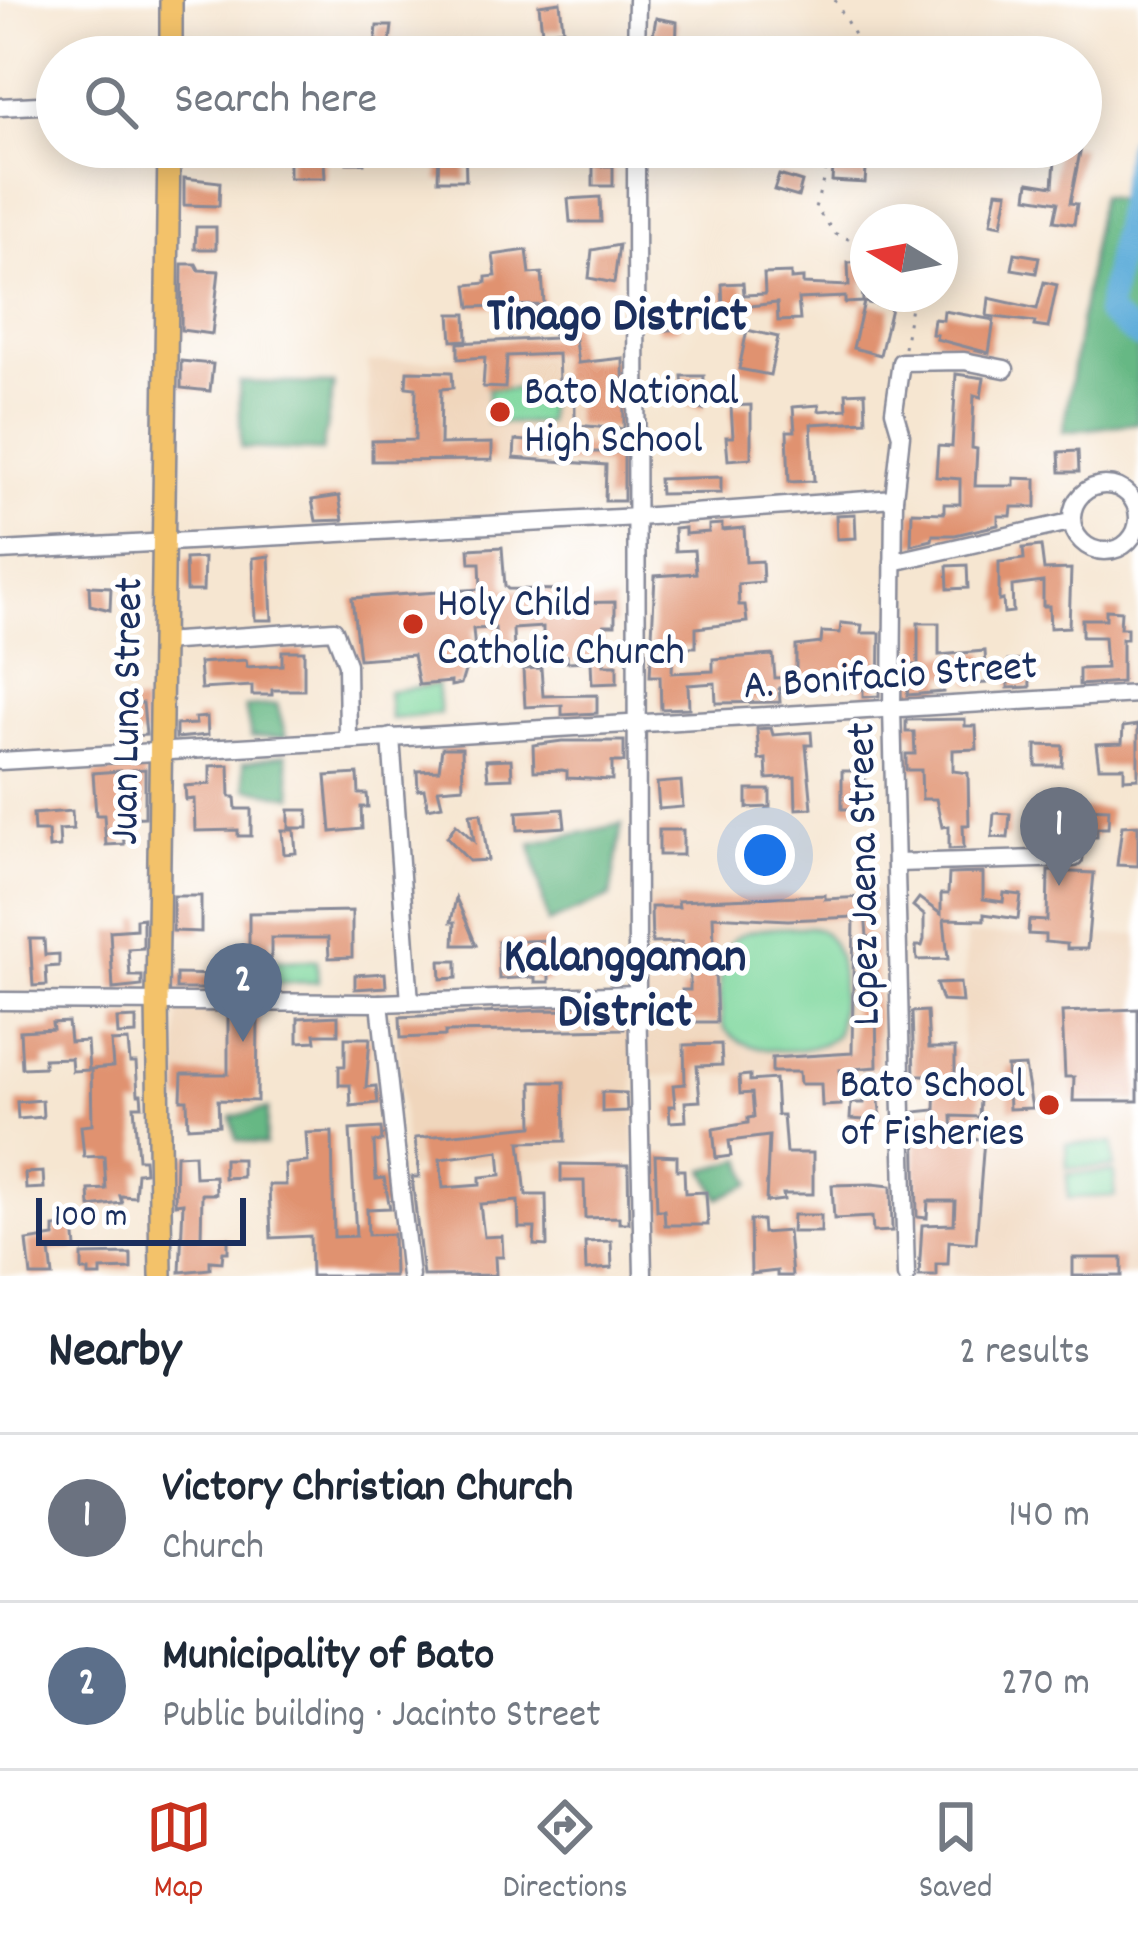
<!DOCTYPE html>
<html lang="en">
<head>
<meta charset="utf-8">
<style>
	body { margin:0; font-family:Dekko,sans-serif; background:#f6f6f7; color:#1f2937 }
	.compass { position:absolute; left:850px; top:204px; width:108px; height:108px; border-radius:50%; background:#fff; box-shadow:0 6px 30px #0003; rotate:280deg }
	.scale { position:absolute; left:36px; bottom:30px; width:210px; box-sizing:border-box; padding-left:12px; border:6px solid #1b2f5e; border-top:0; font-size:33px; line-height:42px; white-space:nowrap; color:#1b2f5e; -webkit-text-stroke:9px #fff; paint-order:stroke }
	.you { position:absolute; left:765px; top:855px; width:42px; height:42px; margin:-30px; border:9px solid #fff; border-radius:50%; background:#1a73e8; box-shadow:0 0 0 18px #1a73e833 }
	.badge { display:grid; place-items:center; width:78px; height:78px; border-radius:50%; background:#c8321e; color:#fff; font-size:39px; font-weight:700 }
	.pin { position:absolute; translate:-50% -99px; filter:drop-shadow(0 3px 6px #0008) }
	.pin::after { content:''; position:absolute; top:63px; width:42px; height:36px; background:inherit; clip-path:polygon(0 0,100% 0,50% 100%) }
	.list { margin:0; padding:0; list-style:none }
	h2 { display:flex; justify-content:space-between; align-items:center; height:156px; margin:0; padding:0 48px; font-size:51px }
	h2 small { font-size:39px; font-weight:400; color:#747a83 }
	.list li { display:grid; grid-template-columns:78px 1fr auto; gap:36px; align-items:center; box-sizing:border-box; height:168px; padding:0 48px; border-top:3px solid #e0e1e3 }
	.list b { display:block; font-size:45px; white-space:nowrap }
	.list p { margin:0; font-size:39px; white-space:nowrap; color:#747a83 }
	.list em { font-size:39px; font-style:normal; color:#747a83 }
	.icon { flex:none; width:66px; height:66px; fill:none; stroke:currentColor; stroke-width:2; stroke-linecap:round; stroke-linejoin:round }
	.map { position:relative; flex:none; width:1138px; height:1276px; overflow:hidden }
	.search { position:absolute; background:#fff; box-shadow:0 6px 30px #0003; left:36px; right:36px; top:36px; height:132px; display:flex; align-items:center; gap:30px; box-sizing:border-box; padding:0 42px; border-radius:66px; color:#747a83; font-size:45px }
	.sheet { height:492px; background:#fff }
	nav { display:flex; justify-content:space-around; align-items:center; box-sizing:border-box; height:168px; border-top:3px solid #e0e1e3; background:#fff; font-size:33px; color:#747a83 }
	nav a { display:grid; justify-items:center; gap:6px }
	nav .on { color:#c8321e }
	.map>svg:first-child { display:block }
	.built { fill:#f0d6bc }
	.green { fill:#7ed79d; stroke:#4c837e; stroke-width:3 }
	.forest { fill:#66b884; stroke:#407471; stroke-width:3 }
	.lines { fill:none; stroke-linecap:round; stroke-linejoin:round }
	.river { stroke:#61aeda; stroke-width:24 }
	.building { fill:#e0926f; fill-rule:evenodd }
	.minor-casing { stroke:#888a98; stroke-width:21 }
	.major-casing { stroke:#888a98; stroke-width:26 }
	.path { stroke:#888a98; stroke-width:3; stroke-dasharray:3 9; stroke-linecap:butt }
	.minor { stroke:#fff; stroke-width:16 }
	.major { stroke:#f3c26a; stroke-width:21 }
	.poi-dot { fill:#c8321e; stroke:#fff; stroke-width:4.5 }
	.labels { text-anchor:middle; stroke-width:10; stroke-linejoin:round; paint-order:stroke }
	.poi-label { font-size:42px; fill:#1b2f5e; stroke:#fff; text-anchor:start }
	.street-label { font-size:42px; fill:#1b2f5e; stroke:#fff }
	.quarter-label { font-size:48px; font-weight:bold; fill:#1b2f5e; stroke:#fff }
</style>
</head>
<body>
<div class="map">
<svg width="1138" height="1276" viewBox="0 0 1138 1276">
	<rect width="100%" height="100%" fill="#fff"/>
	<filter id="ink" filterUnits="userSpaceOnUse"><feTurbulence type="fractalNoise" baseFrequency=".00833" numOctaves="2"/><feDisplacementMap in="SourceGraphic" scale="24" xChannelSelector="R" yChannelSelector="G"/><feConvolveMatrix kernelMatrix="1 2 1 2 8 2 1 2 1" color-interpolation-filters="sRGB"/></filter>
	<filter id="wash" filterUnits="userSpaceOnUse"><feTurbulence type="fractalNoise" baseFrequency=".004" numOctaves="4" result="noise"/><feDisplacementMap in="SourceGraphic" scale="48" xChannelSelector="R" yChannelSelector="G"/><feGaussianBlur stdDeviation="2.7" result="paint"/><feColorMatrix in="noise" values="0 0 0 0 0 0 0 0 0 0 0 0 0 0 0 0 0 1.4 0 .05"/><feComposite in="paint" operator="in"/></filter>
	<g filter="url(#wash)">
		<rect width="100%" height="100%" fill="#f6e6d1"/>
		<g class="built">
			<path d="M629,355l3,152 -37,1 -5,-42 -220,-4 -2,-100z"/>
			<path d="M878,891l4,180 -235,5 -3,-180z"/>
			<path d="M966,935h172v341h-185z"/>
			<path d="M633,999l1,155 -227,15 -12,-163z"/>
			<path d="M259,1006v99h-81v-98z"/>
		</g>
		<g class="green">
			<rect x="488" y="389" width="59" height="34"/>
			<path d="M437,685l3,29 -49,5 -3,-28z"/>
			<path d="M812,927c38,10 30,74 25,106 -20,26 -101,23 -115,-9 -6,-93 1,-96 90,-97z"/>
			<path d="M317,960l1,22 -53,1 -1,-22z"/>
			<path d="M1113,1143l1,24 -47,1 -1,-24z"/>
			<path d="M1114,1172l1,24 -47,2 -1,-24z"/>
		</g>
		<g class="forest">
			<path d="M1100,196l38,8v219l-75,9z"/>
			<path d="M239,382l95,2 -12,67 -81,-3z"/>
			<path d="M277,704l9,33h-35l-6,-30z"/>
			<path d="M286,754l7,43 -47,-9 -3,-25z"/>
			<path d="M622,824l-12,73 -62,26 -17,-79z"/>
			<path d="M268,1109l-3,36 -28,-5 -6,-23z"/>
			<path d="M743,1159l8,25 -32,14 -14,-28z"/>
		</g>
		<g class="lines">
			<path class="river" d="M1138,146l-31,167 31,24"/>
		</g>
		<g id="blocks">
			<g class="building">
				<path d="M560,2l3,27 -21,3 -3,-27z"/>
				<path d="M656,18l21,4 -1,35h-27z"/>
				<path d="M377,26h15l-4,31h-14z"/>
				<path d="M289,147h34l2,31h-36z"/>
				<path d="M348,147h17l-1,16h-17z"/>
				<path d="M439,147h26l1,33h-28z"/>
				<path d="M757,147h28l-1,16 -28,-2z"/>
				<path d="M1056,147h25l-11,56 7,1 -3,20 -20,-3 4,-19 -31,-5 2,-15 24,4z"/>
				<path d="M834,153l33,3 -2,27 -33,-2z"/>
				<rect x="593" y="166" width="20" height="20"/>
				<path d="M779,175l23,7 -4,15 -24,-7z"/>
				<path d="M184,178l36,4 -1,24 -35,-1z"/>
				<path d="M997,191l11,1 -6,33 -11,-2z"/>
				<path d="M600,197l1,25h-31l-2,-23z"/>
				<path d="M196,227h20v22h-21z"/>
				<path d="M619,245l-5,38 -25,-5 3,-28z"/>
				<path d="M527,250l3,24 12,-1 2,32 -74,2 -3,-22 19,-2v-6l10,-1 -3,-21z"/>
				<path d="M1015,253l24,4 -3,16 -24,-4z"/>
				<path d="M868,262v19h-6l1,21 -18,1v-6l-47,2 2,21 -22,1 -1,-18 -54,6 -1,-25 21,-1 1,12 21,-1 -1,-20 27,-1v6l12,-1v6l46,2 -1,-23z"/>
				<path d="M182,264h14l3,6 20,1 -7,63 -31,-4z"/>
				<path d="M1044,282l13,3 -9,43 -14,-2 1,-4 -48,-6 2,-18 48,11z"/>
				<path d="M864,302l27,6 -11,47 -27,-7z"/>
				<path d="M944,311l50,9 -5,33 -53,-14 1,-4 -5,-1 2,-15 9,1z"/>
				<path d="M450,314h16l1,26 -15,1z"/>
				<path d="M657,314l23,2v13l-22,2z"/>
				<path d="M572,318l6,45 45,-5 1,71 -49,-4v-44l-16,1 -1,-28 -51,2 -2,32 -22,-1 2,-30 -27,2v-16l96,-5 -3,-17z"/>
				<path d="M747,330l31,7 -8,38 -31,-6z"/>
				<path d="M181,361l32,3 -3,27 -29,-3z"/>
				<path d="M407,371l45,1 1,16 -12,1 -1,55 52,-1v17l-120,1v-20l43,-1 1,-52 -10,-1z"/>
				<path d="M956,374l28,4 -3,19 -7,-2 -2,53 5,1 -2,37h39v-8l22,1v28h-24l-1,9h-13v9l-43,10h-22l-1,5 -21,5 1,-33 32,1v-9h16v-25l-24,-2 2,-31 14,1z"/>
				<path d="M682,376h22l-1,34 -19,-7z"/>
				<path d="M865,392l1,29 -55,3 3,57 -25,1 -2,-51h8l-2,-24 26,-2v6l28,-2 -1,-16z"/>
				<path d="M751,405v53l-23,2 -2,-23h7l-2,-31z"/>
				<path d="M515,440l76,6v6h33v49h-19l1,-36 -92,-7z"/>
				<path d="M1078,451l1,21h-19l-1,-20z"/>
				<path d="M721,477v16l-61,1 -1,-15z"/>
				<path d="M339,496l4,24 -27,1 -4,-21z"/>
				<path d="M855,514l1,24 -19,1 -1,-24z"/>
				<path d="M722,524v6l22,-2 2,34 16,-1 1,21 -25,2 1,21h6l2,17 -51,6v19h-23l-1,26 41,-2v-12l60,-4 2,23 21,-1v-31l25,-3 1,-11 18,1 1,-10 21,2 -1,8h19l-1,63 -16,1v-11l-84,2 1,14 -64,1 -1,-20 -27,2 1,23 -28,1 -1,-33h-10l5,-100 41,-3 -2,-23 -19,1 -1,-22 11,-1v6l24,-2v-7z"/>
				<path d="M1041,546l3,24 27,-1 -2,58 -19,1 -1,-22h-6v-24l-31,4 1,26 -9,1 -1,-13 -4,1v-39l25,-3 -1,-11z"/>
				<path d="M502,547l3,39 3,3 58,1 1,13 48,-1v23h-11v40h13v18l-25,1 -1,-23 -24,1v-6h-24v-29l-30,2 1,23 -17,1 -2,-25 -22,1 2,22 -15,1 5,19 -4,13 -10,2v-4l-32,3 -6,-30 -54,4 -7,-61 129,-9 -1,-26h-10l-1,-14z"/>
				<path d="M269,556l3,64h-17l-2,-62z"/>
				<path d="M204,558l-1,33h-17l-1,-32z"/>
				<path d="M967,565l1,23 -20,1 -1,-23z"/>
				<path d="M89,586l22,1 -1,23 -20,-5z"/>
				<path d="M1106,610l15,1 -1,17h7v11h-5v43l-43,3v-16l27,-1 -2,-31h-22v-18h24z"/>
				<path d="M918,623h21v32l46,-4 2,32 -18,1 -1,-10 -24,2 -1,16 -36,3 4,-30h7z"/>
				<path d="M282,651h22v39h-32v5h-20v-9l-51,3 -2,-26 47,-3 1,7 35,-2z"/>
				<path d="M1029,660l1,27 -22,1v-27z"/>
				<path d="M541,668l2,28 54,-1v18l-35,2v-10l-37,2 -2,-38z"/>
				<path d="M131,703h12l3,32 -13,1z"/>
				<path d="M207,717l1,18 -32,3v-13l20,-1 -1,-6z"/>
				<path d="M965,719v7h11l1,23 -24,1v21l15,2 1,52h-6l1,23 -15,1v-23l-7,1 -6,-28h-14l-1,-29h-15v-16h9l-1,-22h-8v-12z"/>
				<path d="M1138,725v53l-14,1v-12h-25l-3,-23 26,-1 1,-16z"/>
				<path d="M771,728l2,7 38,-3 1,13h-6l6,63 -16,1 -1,-32 -28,2 -1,-20 -7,1 -2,-31z"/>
				<path d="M562,741h62v21h-12v18l-45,-2v-7l-5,-1 -28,1 -1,-26z"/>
				<path d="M1036,745l27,1 -1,20h-26z"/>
				<path d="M442,748h20l1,39 -25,2 4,16 -14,3 -4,-19 -6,1 -1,-19 22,-1z"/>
				<path d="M511,759l1,19 -24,1 -2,-19z"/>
				<path d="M229,765l1,32h5l1,12h15v27h-13v-6l-43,1 -1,-32 -8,1 -1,-14 25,-2v-18z"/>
				<path d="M145,769v48l-23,1 2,26 -18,1 -2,-30h-8l-3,-42z"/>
				<rect x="842" y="771" width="23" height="38"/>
				<path d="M358,774l1,20h8l1,13h-7l1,22 -31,3 -5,-56z"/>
				<path d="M681,781l2,26 -24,2 -2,-26z"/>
				<path d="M747,790h23v17l-23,1z"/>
				<path d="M1039,803l17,1v21h-17z"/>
				<path d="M1083,808l26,1 -1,19h-11v9h-15z"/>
				<path d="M563,809l2,18 -47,3 -1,-18z"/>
				<rect x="289" y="810" width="19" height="18"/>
				<path d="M72,811l1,18 -14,1 1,17 -11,1 -1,-17h-14l-1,-17z"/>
				<path d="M481,813l7,47 -19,1 -22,-24 9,-13 18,17 -4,-27z"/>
				<path d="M994,813l16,1 -2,24 -16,-1z"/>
				<path d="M1138,825v41l-21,-1 5,-39z"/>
				<path d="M282,830h12l2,23 -12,1z"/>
				<rect x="659" y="830" width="24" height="25"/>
				<path d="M1048,871l46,2 -7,76h-20v-5l-22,-2v-7l-17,-1 1,-14 18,1z"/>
				<path d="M983,873v26l20,3 1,-9 17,2 -3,24 -34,-5v6l-40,-1 4,40 -31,1 -1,-14h6l2,-6v-25l-11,-9 6,-8 22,16v-20h7l1,-20z"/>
				<path d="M825,895v4l39,-2 3,40h8l2,130 -37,3 1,35 -19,1 -1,-22h-21l-1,-12h-27v-14l80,-5 2,-136 -66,3 -75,-4 4,106h-27v-12l-8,-1v-19h8v-35h-8v-13l-30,1 -1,-36h28l-1,-6z"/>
				<path d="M173,896h28v36l-28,-1z"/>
				<path d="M456,898l11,25 9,22h-22l1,-23h-4z"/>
				<path d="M352,911v46l-23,1 -1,-20h-57v20h-22v-45z"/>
				<path d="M143,918v30l-15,1 2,27h12v10l-29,3 -3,-58 26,-2v-10z"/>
				<path d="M30,939h14l1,16 14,-1v12l-13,1 1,18 -14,1z"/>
				<path d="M549,940v42h-14v-5l-36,2 -1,-37z"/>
				<rect x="224" y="956" width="15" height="20"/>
				<path d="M440,961h17v17l-16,1z"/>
				<path d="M385,973l1,14 -31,2v-14z"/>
				<path d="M176,974l45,1 -1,14h-44z"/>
				<path d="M960,983l2,19 -20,-1 -6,-17z"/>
				<path d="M1138,1009v92h-65l1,-24h-9l-3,-65z"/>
				<path d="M542,1010l82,1v18l-179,3v4l-44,2 -1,-21z"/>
				<path d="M927,1011l2,37h26v30l26,3 -2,36 -27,-1 1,22 31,1 -8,104 -27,-2 -1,23h-12v12h-17l3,-51 32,-1 1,-23h-27l-1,17 -10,-1 -2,-105 20,-2 1,-35h-22l-2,-63z"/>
				<path d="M228,1015h30l-1,86 -39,-1 1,25 -31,2 -1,-27h-6l1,-26h46z"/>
				<path d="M338,1016v18h-23l1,7 -18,1v-24z"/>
				<path d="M136,1018v16l-18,1 -1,-16z"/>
				<path d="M68,1022l2,20 17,-1 2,29 -17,1 -1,-13 -27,1v8l-22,1 -2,-37 33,-2 -1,-6z"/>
				<path d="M345,1038h25l-4,49 10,-1 2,17 -27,3 -1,-21h-11v-19h6z"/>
				<path d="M128,1041l2,22h6l2,31h3l1,12h-8l4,53h6l1,13 -8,1 -2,24 -15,-1 2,7 -32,4 -1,-17 17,-1 -2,-33 -20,1 -3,-31 11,-1 -1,-56 22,-2 -2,-25z"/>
				<path d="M721,1044l1,21 -25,1 3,35 -15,1 1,19 -16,1 -1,-16h6l-2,-21 12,-1 -1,-39z"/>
				<path d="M1025,1066l7,42 -23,1 -2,-42z"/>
				<path d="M750,1075v6l25,-2 2,36h6l3,38h27v41h-30l1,6 -18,2 3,-66 -40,5 2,15 -15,2 -3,-29 35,-6v-5l6,-1 -2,-24 -12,1 -1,-18z"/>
				<path d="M532,1082h32l1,59 -45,1 6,53h20l1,51 -13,-1 1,-17h-16l-1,-27 -38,3 4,33 18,-1 1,21h-8l1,18 -73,1 -11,-99h7l-4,-39 118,-12zM499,1151l2,24 -21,2v8l-37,3 -3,-29z"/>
				<path d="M864,1091l14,1 3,29 -31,-2 1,-16h13z"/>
				<path d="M602,1092l24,1 1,18 -25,1z"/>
				<path d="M42,1100l1,17 -25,2 -1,-17z"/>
				<path d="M381,1128l1,13 -8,1 2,37 8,-1 6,30 -23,1 1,26 25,-1 1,42h-83l-1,-40 -39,2 -2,-53h17l-1,-21 23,-2 -2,-29 26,-1 2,105 22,-1 -6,-106z"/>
				<path d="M194,1154l1,23 20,-1 1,18h-14l-1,44h27v14h-5l-1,10 -12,-1v8l-30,3 3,-69 -8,1 1,-49z"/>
				<path d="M655,1155l22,1v14h7l1,23 21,-1 2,33h-43l-1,-15h-7z"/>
				<path d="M224,1159h18v18l-18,1z"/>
				<path d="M561,1164l67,1 1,58h-10v-6l-34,1 -1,-37h-23z"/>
				<path d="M43,1172l1,16 -18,1 -1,-16z"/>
				<path d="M872,1184l19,2 1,45 -19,1 -1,-15 -38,2 -2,-34z"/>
				<path d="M793,1215h28v17h-29z"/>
				<path d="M750,1220h12l1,13 25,-2 4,45h-15v-5l-26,3z"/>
				<path d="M74,1225l2,24 -26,2 3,25h-22l-4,-35 27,-4v-10z"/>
				<path d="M611,1241l1,27 -26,2 -1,-28z"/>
				<path d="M131,1254v15l-30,1v6h-12v-5h-7v-16z"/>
				<rect x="1073" y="1258" width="49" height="18"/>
			</g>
		</g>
	</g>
	<g filter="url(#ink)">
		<use href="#blocks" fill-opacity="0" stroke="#888a98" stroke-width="3"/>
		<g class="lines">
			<g class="minor-casing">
				<g id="minor">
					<path d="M636,57l1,-57"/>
					<path d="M0,107l57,-3"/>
					<path d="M636,147l1,847 6,282"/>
					<circle cx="1105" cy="518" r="33"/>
					<path d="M0,551l638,-34 256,-19"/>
					<path d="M893,562l177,-40"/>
					<path d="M162,642l172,-12 13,34 1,75"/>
					<path d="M391,737l19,265"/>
					<path d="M0,761l1138,-67"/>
					<path d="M896,863l178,-5"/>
					<path d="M0,1001l380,2 257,-9"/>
					<path d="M380,1003l30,273"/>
					<path d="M906,1276l-14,-568 2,-210 7,-63 -7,-24 7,-49 63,-1 41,8"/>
				</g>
			</g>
			<g class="major-casing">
				<g id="major">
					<path d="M171,57v-57"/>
					<path d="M161,1276l-4,-276 12,-853"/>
				</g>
			</g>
			<g class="path">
				<path d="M835,0l31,57"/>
				<path d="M833,147l-18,61 21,26 32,13"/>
				<path d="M904,348l9,-54"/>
			</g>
			<use href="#minor" class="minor"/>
			<use href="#major" class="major"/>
		</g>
	</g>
	<g class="poi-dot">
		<circle cx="500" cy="412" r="12"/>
		<circle cx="413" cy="624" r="12"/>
		<circle cx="1049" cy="1105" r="12"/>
	</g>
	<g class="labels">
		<g class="poi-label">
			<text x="524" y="403">Bato National<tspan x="524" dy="48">High School</tspan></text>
			<text x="437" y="615">Holy Child<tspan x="437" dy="48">Catholic Church</tspan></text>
			<text x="1025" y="1096" text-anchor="end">Bato School<tspan x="1025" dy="48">of Fisheries</tspan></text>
		</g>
		<g class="street-label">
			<text transform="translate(890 672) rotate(-4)" y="15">A. Bonifacio Street</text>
			<text transform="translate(123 711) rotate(-89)" y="15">Juan Luna Street</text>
			<text transform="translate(860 874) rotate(-91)" y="15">Lopez Jaena Street</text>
		</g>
		<g class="quarter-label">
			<text x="617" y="329">Tinago District</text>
			<text x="625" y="970">Kalanggaman<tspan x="625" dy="55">District</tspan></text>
		</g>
	</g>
</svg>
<svg class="compass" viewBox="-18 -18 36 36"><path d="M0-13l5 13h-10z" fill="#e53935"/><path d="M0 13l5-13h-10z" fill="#747a83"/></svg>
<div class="scale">100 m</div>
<div class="you"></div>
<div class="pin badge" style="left:1059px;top:886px;background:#6b7280">1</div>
<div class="pin badge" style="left:243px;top:1042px;background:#5c6f8a">2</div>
<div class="search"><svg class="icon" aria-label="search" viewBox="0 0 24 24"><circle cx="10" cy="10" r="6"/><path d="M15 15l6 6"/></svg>Search here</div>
</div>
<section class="sheet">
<h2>Nearby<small>2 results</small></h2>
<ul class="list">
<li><span class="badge" style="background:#6b7280">1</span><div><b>Victory Christian Church</b><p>Church</p></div><em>140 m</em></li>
<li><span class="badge" style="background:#5c6f8a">2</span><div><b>Municipality of Bato</b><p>Public building · Jacinto Street</p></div><em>270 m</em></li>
</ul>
</section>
<nav>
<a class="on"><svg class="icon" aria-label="map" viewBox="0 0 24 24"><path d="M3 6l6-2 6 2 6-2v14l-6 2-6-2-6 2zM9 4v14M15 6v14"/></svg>Map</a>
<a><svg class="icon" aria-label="directions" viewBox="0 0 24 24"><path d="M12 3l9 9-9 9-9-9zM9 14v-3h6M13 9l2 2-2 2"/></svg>Directions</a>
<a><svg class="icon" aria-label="saved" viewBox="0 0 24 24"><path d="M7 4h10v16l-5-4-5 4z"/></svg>Saved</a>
</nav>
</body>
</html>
